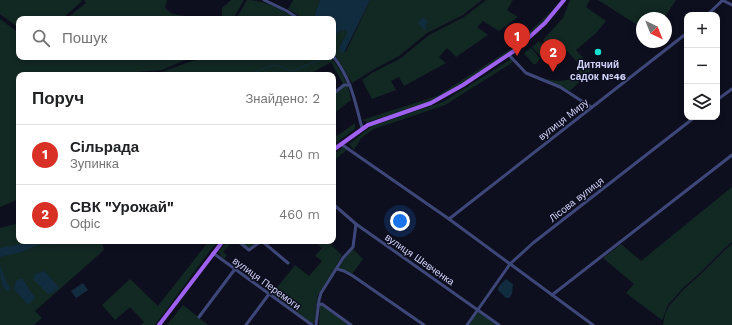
<!DOCTYPE html>
<html lang="uk">
<head>
<meta charset="utf-8">
<style>
	body { margin:0; font-family:"Work Sans",sans-serif; background:#f2f2f2; color:#202124 }
	.controls { position:absolute; right:12px; top:12px; display:grid; overflow:hidden; border-radius:8px; box-shadow:0 2px 6px #0003 }
	.controls button { width:36px; height:36px; display:grid; place-items:center; padding:0; border:0; border-bottom:1px solid #e0e0e0; background:#fff; color:#202124; font:20px sans-serif }
	.compass { position:absolute; left:636px; top:12px; width:36px; height:36px; border-radius:50%; background:#fff; box-shadow:0 2px 6px #0003; rotate:137deg }
	.you { position:absolute; left:400px; top:221px; width:14px; height:14px; margin:-10px; border:3px solid #fff; border-radius:50%; background:#1a73e8; box-shadow:0 0 0 6px #1a73e833 }
	.badge { display:grid; place-items:center; width:26px; height:26px; border-radius:50%; background:#d93025; color:#fff; font-size:13px; font-weight:700 }
	.pin { position:absolute; translate:-50% -33px; filter:drop-shadow(0 1px 2px #0008) }
	.pin::after { content:''; position:absolute; top:21px; width:14px; height:12px; background:inherit; clip-path:polygon(0 0,100% 0,50% 100%) }
	.list { margin:0; padding:0; list-style:none }
	h2 { display:flex; justify-content:space-between; align-items:center; height:52px; margin:0; padding:0 16px; font-size:17px }
	h2 small { font-size:13px; font-weight:400; color:#757577 }
	.list li { display:grid; grid-template-columns:26px 1fr auto; gap:12px; align-items:center; box-sizing:border-box; height:60px; padding:0 16px; border-top:1px solid #e0e0e0 }
	.list b { display:block; font-size:15px; white-space:nowrap }
	.list p { margin:0; font-size:13px; white-space:nowrap; color:#757577 }
	.list em { font-size:13px; font-style:normal; color:#757577 }
	.icon { flex:none; width:22px; height:22px; fill:none; stroke:currentColor; stroke-width:2; stroke-linecap:round; stroke-linejoin:round }
	.map { position:relative; flex:none; width:732px; height:325px; overflow:hidden }
	.search { position:absolute; background:#fff; box-shadow:0 2px 6px #0003; left:16px; top:16px; width:320px; height:44px; display:flex; align-items:center; gap:10px; box-sizing:border-box; padding:0 14px; border-radius:8px; color:#757577; font-size:15px }
	.panel { position:absolute; background:#fff; box-shadow:0 2px 6px #0003; left:16px; top:72px; width:320px; height:172px; border-radius:8px }
	.map>svg:first-child { display:block }
	.green { fill:#122823 }
	.water { fill:#122c3f }
	.lines { fill:none; stroke-linecap:round; stroke-linejoin:round }
	.stream { stroke:#122c3f; stroke-width:1 }
	.minor { stroke:#3e4779; stroke-width:3 }
	.major { stroke:#9f62f0; stroke-width:4 }
	.poi-dot { fill:#16e1ce; stroke:#0e0f1e; stroke-width:1.5 }
	.labels { text-anchor:middle; stroke-width:3; stroke-linejoin:round; paint-order:stroke }
	.poi-label { font-size:10px; font-weight:bold; fill:#d0d3fa; stroke:#0e0f1e }
	.street-label { font-size:10px; fill:#d0d3fa; stroke:#0e0f1e }
</style>
</head>
<body>
<div class="map">
<svg width="732" height="325" viewBox="0 0 732 325">
	<rect width="100%" height="100%" fill="#0e0f1e"/>
	<g class="green">
		<path d="M0,0h80l2,1 -20,18h-43v9l-19,-14z"/>
		<path d="M84,0h83l-2,8 7,6 19,3 3,2h-128l20,-16z"/>
		<path d="M231,0h13l-11,19h-11v-11z"/>
		<path d="M247,0c17,0 35,9 49,19h-60z"/>
		<path d="M293,0h27l-5,14v5h-11l-16,-10z"/>
		<path d="M370,0h112l-19,15 -36,18 -28,23 -28,15 -19,12 -11,-19 -8,-11v-17l3,-3 8,-3 3,1v2l-7,13 6,6z"/>
		<path d="M486,0h27l-6,10 11,7 -19,14 -16,-10 -6,6 11,8 -32,22 -9,-9 -8,9 7,6 -42,23 -5,-9 -8,4 5,9 -24,9 -10,-19 10,-7 29,-15 28,-23 35,-18z"/>
		<path d="M561,0h1l-11,15 -38,35 -61,40 -15,9 -20,8 -50,15 -5,-2 75,-24 75,-48 46,-43z"/>
		<path d="M570,0h20l-4,7 20,14 -10,12 -20,17 10,11 -5,5 -14,-15 -8,7 -16,-18 20,-22z"/>
		<path d="M598,0h78l-12,18h-22v10z"/>
		<path d="M0,19l19,14v24h181l-15,3 -23,10 -26,2 -4,3h-113v124l-19,8z"/>
		<path d="M539,41l8,9 -7,6 -8,-9z"/>
		<path d="M531,48l9,10 -4,6h-3l-9,-11z"/>
		<path d="M553,56l4,5 -7,6 -4,-5z"/>
		<path d="M207,57h124l12,18 4,9h-4l-12,-22 -23,13h-171l25,-3 24,-9z"/>
		<path d="M511,59l2,3 -68,43 -71,24 -13,9 -7,12 -5,-6 23,-18 71,-24z"/>
		<path d="M588,63l5,5 -23,23 -10,-5 -16,-6 2,-1c25,5 25,0 42,-16z"/>
		<path d="M344,86h4l3,14 -18,14v-19z"/>
		<path d="M355,123v6l-22,16v-13l4,4z"/>
		<path d="M343,147l4,3 -14,11v-6z"/>
		<path d="M732,187v55l-6,5 -26,26 -17,15 -15,17 -6,15 -36,-27 8,-9 -31,-26 18,-14 20,17z"/>
		<path d="M19,223v18h83l2,9 -69,61 7,7 -8,7h-34v-97z"/>
		<path d="M209,241h9l-9,11 -54,73h-14l3,-3 -14,-15 -15,13 -13,-15 28,-26 28,27z"/>
		<path d="M228,241h5l-10,11 4,3 -3,4 -4,-4 -1,-4z"/>
		<path d="M240,241h21l-11,8z"/>
		<path d="M317,241h10l15,14 -7,13 -16,25 -2,6 -2,22 -2,3 -41,-30 23,-29 14,11 13,-15 -7,-5 7,-8 -6,-5z"/>
		<path d="M732,244v81h-69l2,-11 4,-8 15,-17 17,-15 26,-26z"/>
		<path d="M353,249l10,10 -11,15 -13,-6 5,-9z"/>
		<path d="M183,305l25,20h-41z"/>
		<path d="M320,306h2l27,19h-30z"/>
		<path d="M478,312l18,13h-27z"/>
	</g>
	<g class="water">
		<path d="M320,0h50l-26,53 -3,-1 -2,-3 1,-3 7,-13v-2c-5,-2 -10,2 -14,5v-17h-18v-5z"/>
		<path d="M423,17l5,5 -3,4 2,3 -1,2 -8,-8z"/>
		<path d="M35,241h20l-2,4 -4,-1 -1,-2 -5,1 -25,10 -18,4v-9z"/>
		<path d="M0,265c4,8 4,16 10,22l-1,5c-9,-5 -9,-16 -9,-27z"/>
		<path d="M45,271l14,17 -5,4 -6,2 -15,-15 2,-5z"/>
		<path d="M22,278l13,20 -7,7 -14,-16 2,-8z"/>
		<path d="M506,279l7,5 -1,10 -3,4h-3l-8,-8 1,-4z"/>
		<path d="M83,283l5,7 -12,8 -5,-7z"/>
	</g>
	<g class="lines">
		<path class="stream" d="M246,75l29,-10 16,6 38,-14"/>
		<g class="minor">
			<path d="M264,0l23,11 12,8"/>
			<path d="M722,0l10,5"/>
			<path d="M707,15l16,-15"/>
			<path d="M509,55l17,18 34,14 31,20"/>
			<path d="M333,56c18,23 22,45 29,72"/>
			<path d="M333,94l11,-9h6"/>
			<path d="M717,100l15,-11"/>
			<path d="M341,144l108,75 144,106"/>
			<path d="M333,204l23,20 143,101"/>
			<path d="M449,219l238,-186"/>
			<path d="M238,241l11,9 11,-8h3l25,21"/>
			<path d="M213,253l99,72"/>
			<path d="M337,269l7,2 9,5 71,49"/>
			<path d="M552,295l180,-140"/>
			<path d="M318,305l4,-1 29,21"/>
			<path d="M199,317l36,-48"/>
			<path d="M246,325l23,-31"/>
			<path d="M316,325l3,-25 2,-7 22,-35 10,-11 3,-23"/>
			<path d="M467,325l43,-61 23,-21 162,-126"/>
		</g>
		<g class="major">
			<path d="M333,150l35,-25 63,-22 32,-18 51,-34 31,-28 19,-23"/>
			<path d="M159,325l64,-84"/>
		</g>
	</g>
	<circle class="poi-dot" cx="598" cy="52" r="4"/>
	<g class="labels">
		<g class="poi-label">
			<text x="598" y="68">Дитячий<tspan x="598" dy="12">садок №46</tspan></text>
		</g>
		<g class="street-label">
			<text transform="translate(563 119) rotate(-38)" y="4">вулиця Миру</text>
			<text transform="translate(576 199) rotate(-38)" y="4">Лісова вулиця</text>
			<text transform="translate(420 259) rotate(35)" y="4">вулиця Шевченка</text>
			<text transform="translate(267 283) rotate(36)" y="4">вулиця Перемоги</text>
		</g>
	</g>
</svg>
<div class="controls">
<button>+</button>
<button>−</button>
<button><svg class="icon" aria-label="layers" viewBox="0 0 24 24"><path d="M12 4l9 5-9 5-9-5zM3 14l9 5 9-5"/></svg></button>
</div>
<svg class="compass" viewBox="-18 -18 36 36"><path d="M0-13l5 13h-10z" fill="#e53935"/><path d="M0 13l5-13h-10z" fill="#757577"/></svg>
<div class="you"></div>
<div class="pin badge" style="left:517px;top:56px">1</div>
<div class="pin badge" style="left:553px;top:72px">2</div>
<div class="search"><svg class="icon" aria-label="search" viewBox="0 0 24 24"><circle cx="10" cy="10" r="6"/><path d="M15 15l6 6"/></svg>Пошук</div>
<section class="panel">
<h2>Поруч<small>Знайдено: 2</small></h2>
<ul class="list">
<li><span class="badge">1</span><div><b>Сільрада</b><p>Зупинка</p></div><em>440 m</em></li>
<li><span class="badge">2</span><div><b>СВК &quot;Урожай&quot;</b><p>Офіс</p></div><em>460 m</em></li>
</ul>
</section>
</div>
</body>
</html>
